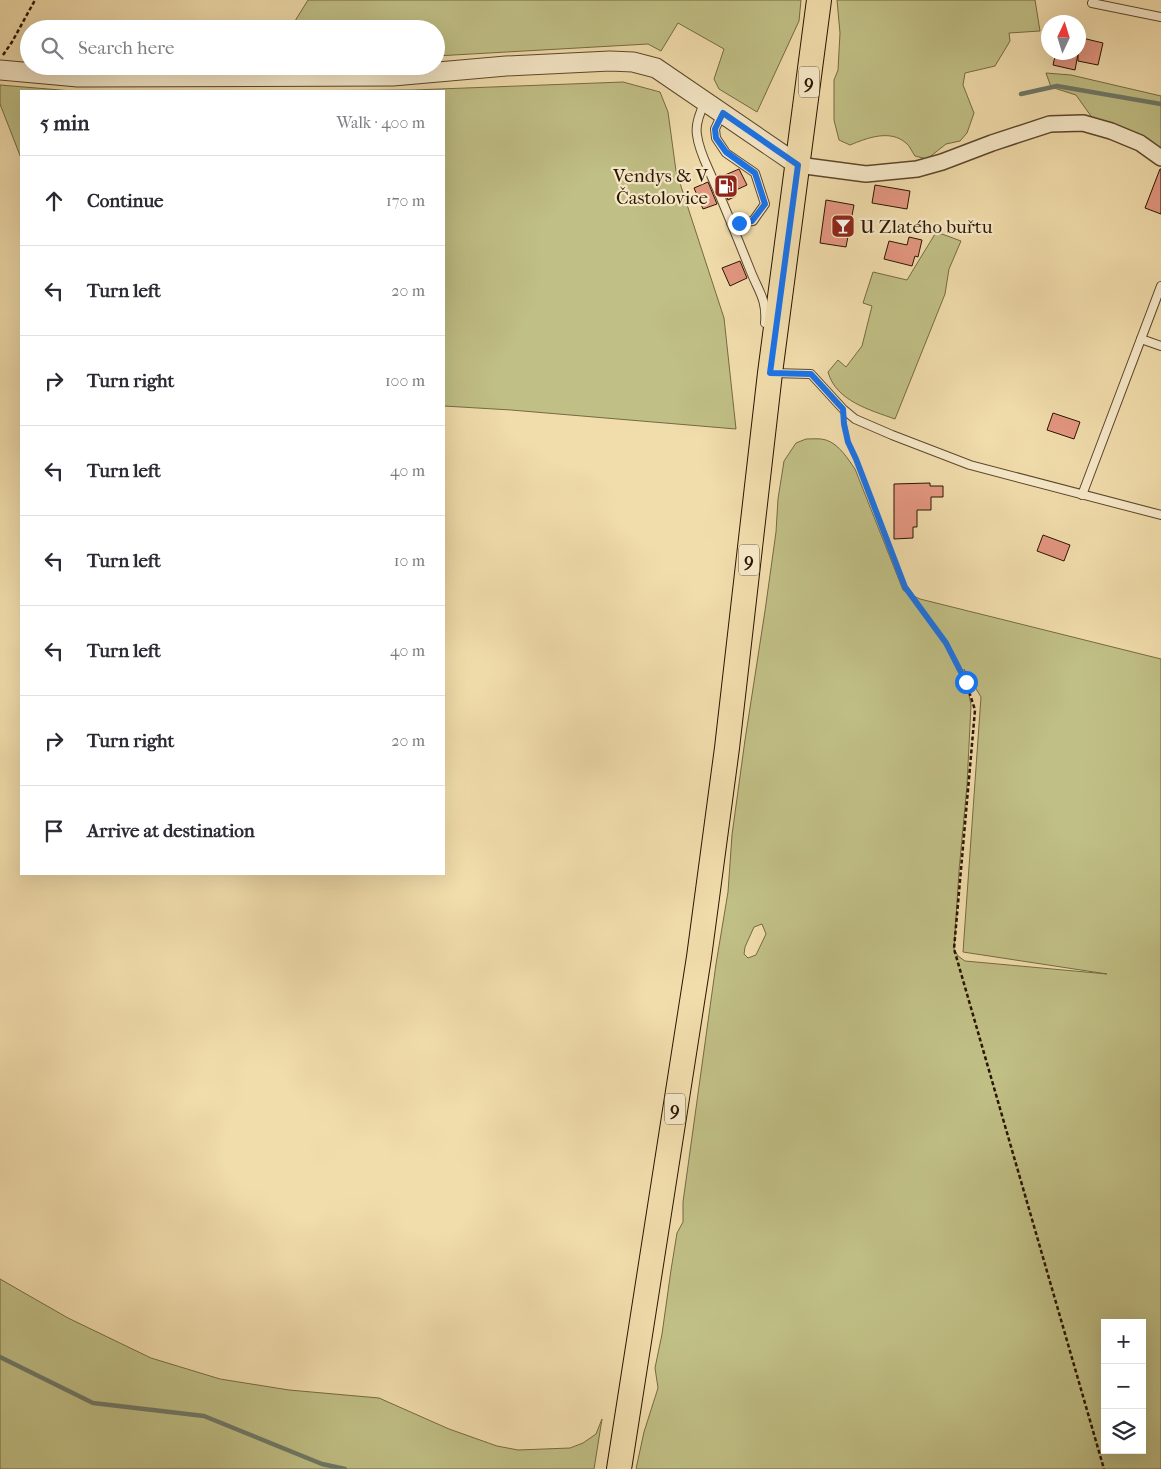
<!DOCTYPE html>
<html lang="en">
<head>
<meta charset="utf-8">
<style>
	body { margin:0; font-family:"IM FELL French Canon",serif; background:#f7f7f7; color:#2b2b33 }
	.controls { position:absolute; right:15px; bottom:15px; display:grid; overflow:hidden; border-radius:0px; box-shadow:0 5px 20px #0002 }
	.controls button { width:45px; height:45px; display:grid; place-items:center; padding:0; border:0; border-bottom:1px solid #e1e1e2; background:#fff; color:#2b2b33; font:25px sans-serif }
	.compass { position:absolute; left:1041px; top:15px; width:45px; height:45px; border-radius:50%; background:#fff; box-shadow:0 5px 20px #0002; rotate:4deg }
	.stop { position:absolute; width:15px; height:15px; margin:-11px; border:4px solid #1a73e8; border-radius:50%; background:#fff }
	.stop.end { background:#1a73e8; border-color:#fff; box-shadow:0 1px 5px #0008 }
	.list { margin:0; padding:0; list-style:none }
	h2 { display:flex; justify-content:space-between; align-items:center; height:65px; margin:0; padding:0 20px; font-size:21px }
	h2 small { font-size:16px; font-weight:400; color:#7c7c81 }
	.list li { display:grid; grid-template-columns:32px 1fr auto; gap:15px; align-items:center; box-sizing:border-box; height:90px; padding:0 20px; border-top:1px solid #e1e1e2 }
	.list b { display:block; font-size:19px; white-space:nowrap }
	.list em { font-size:16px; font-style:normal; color:#7c7c81 }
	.icon { flex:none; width:28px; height:28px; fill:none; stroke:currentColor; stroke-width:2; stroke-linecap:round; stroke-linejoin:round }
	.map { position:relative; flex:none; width:1161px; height:1469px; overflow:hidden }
	.search { position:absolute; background:#fff; box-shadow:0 5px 20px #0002; left:20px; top:20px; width:425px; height:55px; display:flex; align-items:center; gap:12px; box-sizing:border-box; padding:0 18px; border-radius:28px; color:#7c7c81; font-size:19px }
	.panel { position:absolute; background:#fff; box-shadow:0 5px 20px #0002; left:20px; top:90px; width:425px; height:785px; border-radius:0px }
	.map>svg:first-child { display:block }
	.green { fill:#c0bf85; stroke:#756a42; fill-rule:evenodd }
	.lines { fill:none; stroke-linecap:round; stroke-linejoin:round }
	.stream { stroke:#6e7968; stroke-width:4.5 }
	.building { fill:#e39680; stroke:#2a1500 }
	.service-casing { stroke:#5c472b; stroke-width:10 }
	.minor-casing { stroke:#5c472b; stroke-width:18 }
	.tertiary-casing { stroke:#5c472b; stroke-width:21 }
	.primary-casing { stroke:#2a1500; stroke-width:26 }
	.path { stroke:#2a1500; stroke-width:2.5; stroke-dasharray:4 2.5; stroke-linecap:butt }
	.service { stroke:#f6e8c8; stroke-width:8 }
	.minor { stroke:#f6e8c8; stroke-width:15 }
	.tertiary { stroke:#f6e8c8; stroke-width:19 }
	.primary { stroke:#f1dcab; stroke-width:24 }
	.route { stroke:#1a73e8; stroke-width:6 }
	.labels { text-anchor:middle; stroke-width:4.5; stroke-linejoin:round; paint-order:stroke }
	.shield { fill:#f6e8c8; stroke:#67543c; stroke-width:1 }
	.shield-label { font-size:18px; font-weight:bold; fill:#2a1500 }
	.poi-label { font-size:19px; fill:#2a1500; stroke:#f6e8c8; text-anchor:end }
</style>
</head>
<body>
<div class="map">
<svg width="1161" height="1469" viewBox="0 0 1161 1469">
	<rect width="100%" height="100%" fill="#f1dcab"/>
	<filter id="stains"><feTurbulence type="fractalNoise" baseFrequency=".004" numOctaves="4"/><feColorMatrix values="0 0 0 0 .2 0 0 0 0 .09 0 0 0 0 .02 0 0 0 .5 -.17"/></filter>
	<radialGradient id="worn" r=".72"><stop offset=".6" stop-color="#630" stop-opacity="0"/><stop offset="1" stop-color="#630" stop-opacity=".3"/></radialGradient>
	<g class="green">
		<path d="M308,0h493l-2,21 -42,91 -38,-23 -5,-10 10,-30 -46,-26 -17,28 -13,-7 -212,12v-27h-146z"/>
		<path d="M837,0h198l5,31 -31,2 1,8 -15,25 -30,7 -2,12 11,28 -7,20 -7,8 -14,3 -19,15 -12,-3c-3,-4 -5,-10 -9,-13 -16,-14 -39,-5 -56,2l-11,-5 -5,-20v-40l4,-10 2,-37z"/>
		<path d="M1046,73l25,2 90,21v54c-24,-15 -40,-26 -68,-31l-17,-24 -25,-8z"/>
		<path d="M623,82l37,10 8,20 8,59 48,147 12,111 -225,-19 -67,-4v-315h-197l166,-1z"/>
		<path d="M0,85l72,6h-51v67l-21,-54z"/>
		<path d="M935,234h7l19,7 -12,28 -4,25 -50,125c-25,-9 -59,-18 -67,-47l10,-12 8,7 16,-21 10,-40 -9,-3 10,-31 34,8z"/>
		<path d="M806,439c6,0 14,-1 20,1 13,4 22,19 29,29l48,121 6,4 11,5 241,60v810h-525l8,-37 14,-44 -3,-20 7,-34 9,-64 6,-37 6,-11v-20l33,-238 12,-72 4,-57 13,-95 20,-129 11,-79 2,-33 6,-38 12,-18zM964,669l17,28 -18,255 144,22 -142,-13 -7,-5 -4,-7 5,-78 8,-86 4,-80zM762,924l4,10 -10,21 -8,3 -4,-4 1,-7 9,-20zM1105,1323h37v127h-37z"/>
		<path d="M0,1279l68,39 83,40 69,21 69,11 90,8 70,31 48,17 21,4 52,-2 13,-5 13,-9 6,-15 -8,50h-594z"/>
	</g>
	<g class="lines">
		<g class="stream">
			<path d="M1021,94l36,-8 104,18"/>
			<path d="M0,1357l93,46 111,13 118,48 23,5"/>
		</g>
	</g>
	<g class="building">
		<path d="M1078,37l25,6 -5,22 -20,-4v-7l-3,16 -22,-5 3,-13h22z"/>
		<path d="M739,169l8,16 -13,6 2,5 -8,4 -10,-22z"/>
		<path d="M1160,169h1v45l-16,-6z"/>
		<path d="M708,182l9,22 -14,5 -9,-21z"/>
		<path d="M875,185l35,6 -3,18 -35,-6z"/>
		<path d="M826,200l28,5 -8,42 -26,-4z"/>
		<path d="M909,237l13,3 -4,17 -3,-1 -3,10 -28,-7 5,-18 18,4z"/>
		<path d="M740,261l7,17 -17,8 -8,-18z"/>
		<path d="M1053,413l27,9 -6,17 -27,-9z"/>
		<path d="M930,483v3h13v11h-12v13h-14v17h-4v11l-19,1v-55z"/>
		<path d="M1043,535l27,10 -6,16 -27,-10z"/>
	</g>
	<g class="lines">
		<g class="service-casing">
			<g id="service">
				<path d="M1092,3l69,14"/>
				<path d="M705,102c-5,10 -10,22 -8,33 2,17 11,32 17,47 13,30 25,60 37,90 8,20 16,28 14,51"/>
				<path d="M722,114l-7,15 1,9 10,15 29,20 10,31 -12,17 -14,2h-8"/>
				<path d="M1141,339l20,7"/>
				<path d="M772,373l39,1 32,35 12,10 37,16 78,30 191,50"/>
				<path d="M1082,495l79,-209"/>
			</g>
		</g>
		<g class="minor-casing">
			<path id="minor" d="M798,165l68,9 51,-5 25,-7 50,-19 58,-19 33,-1 28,8 29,12 21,15"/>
		</g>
		<g class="tertiary-casing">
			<path id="tertiary" d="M0,70l78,7 315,-1 113,-10 104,-5 23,1 23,6 142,97"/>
		</g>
		<g class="primary-casing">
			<path id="primary" d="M619,1469l80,-512 28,-209 43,-375 49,-373"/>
		</g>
		<g class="path">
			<path d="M3,55l9,-13 23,-42"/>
			<path d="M844,423l4,19 8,17 49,128 41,56 20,39 9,28 -21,239 150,520"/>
		</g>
		<use href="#service" class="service"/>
		<use href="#minor" class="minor"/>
		<use href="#tertiary" class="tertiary"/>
		<use href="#primary" class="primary"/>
	</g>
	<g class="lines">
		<path class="route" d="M739,223l13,-2 13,-17 -10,-31 -29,-21 -10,-14 -1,-9 8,-16 75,52 -28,208 41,1 32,35 1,15 4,18 8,17 49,128 41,56 20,39"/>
	</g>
	<defs>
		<g id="fuel-square" transform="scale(1.25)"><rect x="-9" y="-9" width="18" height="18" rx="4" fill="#8f2418" stroke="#f6e8c8"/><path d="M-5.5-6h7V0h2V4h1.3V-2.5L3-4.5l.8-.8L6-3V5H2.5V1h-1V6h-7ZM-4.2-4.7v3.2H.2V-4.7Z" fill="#fff"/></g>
		<g id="bar-square" transform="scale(1.25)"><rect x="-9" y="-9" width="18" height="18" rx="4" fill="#8f2418" stroke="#f6e8c8"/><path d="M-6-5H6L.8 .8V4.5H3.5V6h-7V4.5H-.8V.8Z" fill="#fff"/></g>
	</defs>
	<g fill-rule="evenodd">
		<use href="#fuel-square" x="726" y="186"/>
		<use href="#bar-square" x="843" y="226"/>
	</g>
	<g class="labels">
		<g class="shield">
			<rect x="799" y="66.5" width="20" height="31" rx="4"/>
			<rect x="739" y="544.5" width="20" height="31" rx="4"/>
			<rect x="665" y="1093.5" width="20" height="31" rx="4"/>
		</g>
		<g class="shield-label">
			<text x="809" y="88">9</text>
			<text x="749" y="566">9</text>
			<text x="675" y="1115">9</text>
		</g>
		<g class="poi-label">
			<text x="708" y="182">Vendys &amp; V<tspan x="708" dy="22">Častolovice</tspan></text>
			<text x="860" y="233" text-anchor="start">U Zlatého buřtu</text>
		</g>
	</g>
	<rect width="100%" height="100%" filter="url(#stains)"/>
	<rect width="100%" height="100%" fill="url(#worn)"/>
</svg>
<div class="controls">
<button>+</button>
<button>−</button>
<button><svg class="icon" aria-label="layers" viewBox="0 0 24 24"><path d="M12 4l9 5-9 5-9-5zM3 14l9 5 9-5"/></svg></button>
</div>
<svg class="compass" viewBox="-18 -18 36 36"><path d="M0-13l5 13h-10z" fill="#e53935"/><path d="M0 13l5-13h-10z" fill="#7c7c81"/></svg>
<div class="stop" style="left:966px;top:682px"></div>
<div class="stop end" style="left:739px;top:223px"></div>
<div class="search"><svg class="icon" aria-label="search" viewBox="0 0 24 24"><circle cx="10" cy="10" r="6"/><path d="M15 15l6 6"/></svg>Search here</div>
<section class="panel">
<h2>5 min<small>Walk · 400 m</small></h2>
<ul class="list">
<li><svg class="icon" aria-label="ahead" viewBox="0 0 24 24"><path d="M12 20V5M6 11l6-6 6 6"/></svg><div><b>Continue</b></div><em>170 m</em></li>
<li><svg class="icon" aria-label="left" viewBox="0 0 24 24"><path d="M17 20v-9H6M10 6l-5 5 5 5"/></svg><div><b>Turn left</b></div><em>20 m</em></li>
<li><svg class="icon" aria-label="right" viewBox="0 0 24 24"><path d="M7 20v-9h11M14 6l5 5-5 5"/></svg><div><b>Turn right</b></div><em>100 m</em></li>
<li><svg class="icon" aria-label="left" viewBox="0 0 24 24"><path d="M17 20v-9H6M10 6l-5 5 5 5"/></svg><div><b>Turn left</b></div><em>40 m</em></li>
<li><svg class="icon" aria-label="left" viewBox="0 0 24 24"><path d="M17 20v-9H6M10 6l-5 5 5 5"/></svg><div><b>Turn left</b></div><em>10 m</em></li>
<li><svg class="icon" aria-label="left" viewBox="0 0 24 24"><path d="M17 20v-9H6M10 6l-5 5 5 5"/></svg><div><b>Turn left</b></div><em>40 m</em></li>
<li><svg class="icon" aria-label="right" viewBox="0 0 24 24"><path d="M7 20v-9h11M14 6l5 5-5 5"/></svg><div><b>Turn right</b></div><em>20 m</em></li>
<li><svg class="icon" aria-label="arrive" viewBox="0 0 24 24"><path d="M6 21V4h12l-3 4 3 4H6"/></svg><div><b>Arrive at destination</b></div></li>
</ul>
</section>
</div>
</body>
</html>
